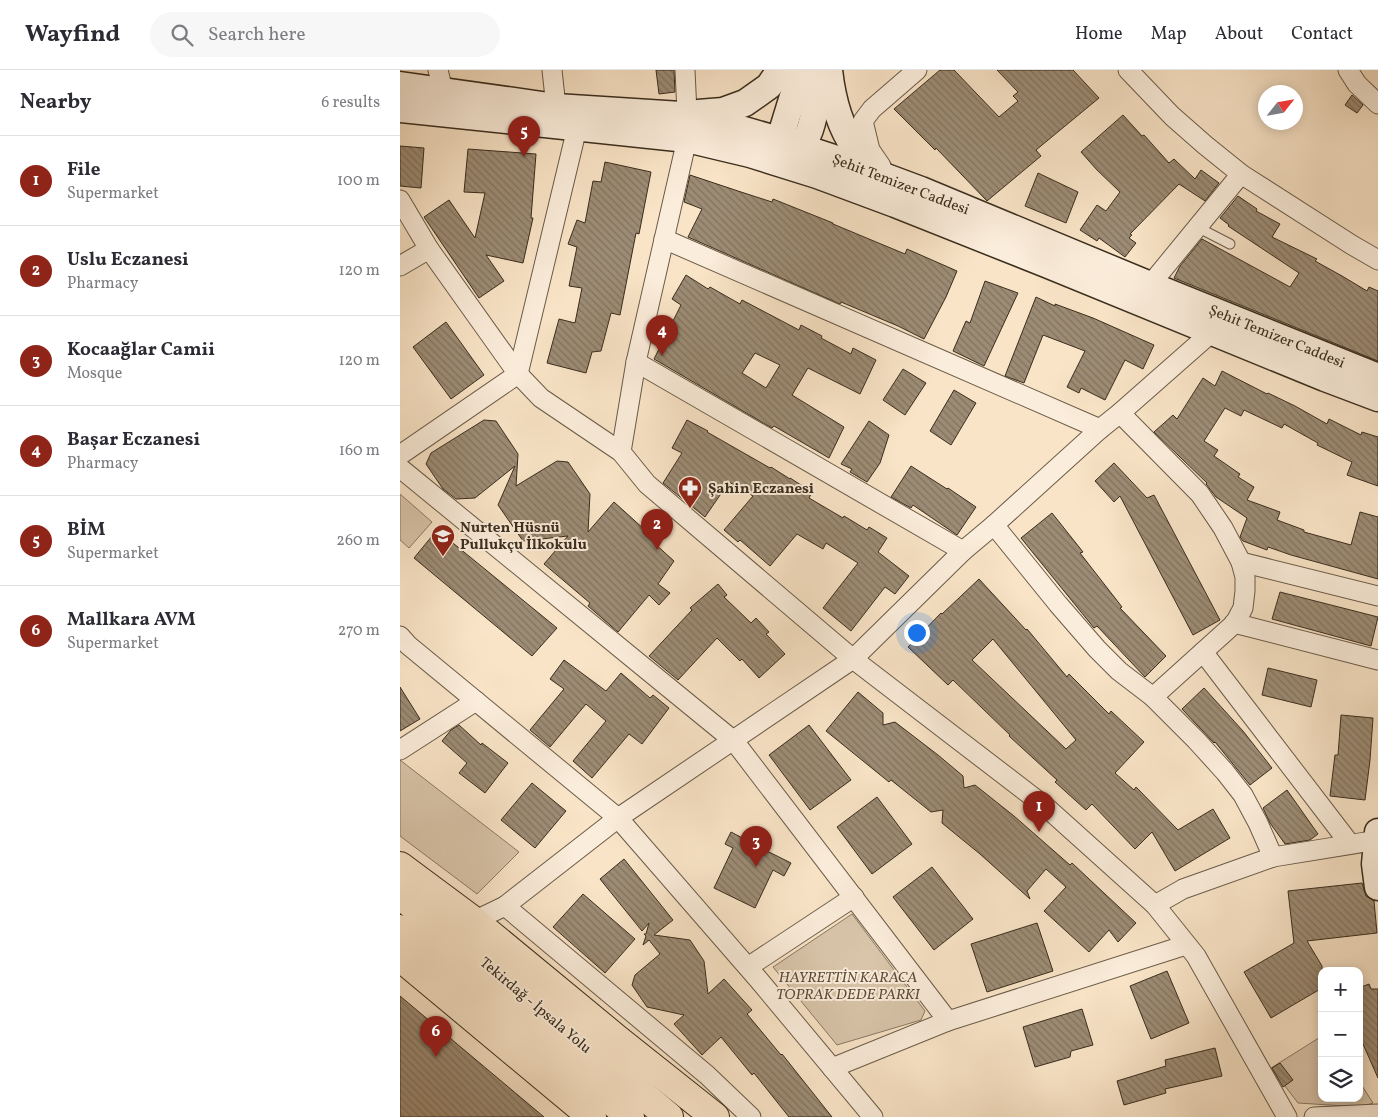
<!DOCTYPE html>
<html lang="en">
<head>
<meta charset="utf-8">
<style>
	body { margin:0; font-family:Vollkorn,serif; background:#f7f7f7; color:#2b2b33 }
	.controls { position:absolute; right:15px; bottom:15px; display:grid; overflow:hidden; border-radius:10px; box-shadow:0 2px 12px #0003 }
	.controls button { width:45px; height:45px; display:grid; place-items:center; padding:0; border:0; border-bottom:1px solid #e1e1e2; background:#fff; color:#2b2b33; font:25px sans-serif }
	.compass { position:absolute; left:858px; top:15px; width:45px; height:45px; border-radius:50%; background:#fff; box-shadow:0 2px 12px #0003; rotate:59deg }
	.you { position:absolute; left:516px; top:562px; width:18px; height:18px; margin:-12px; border:4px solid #fff; border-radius:50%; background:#1a73e8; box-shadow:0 0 0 8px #1a73e833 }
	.badge { display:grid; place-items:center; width:32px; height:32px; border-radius:50%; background:#8f2418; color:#fff; font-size:16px; font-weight:700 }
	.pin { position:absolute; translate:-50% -41px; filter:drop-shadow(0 1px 2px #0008) }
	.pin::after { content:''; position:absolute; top:26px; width:18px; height:15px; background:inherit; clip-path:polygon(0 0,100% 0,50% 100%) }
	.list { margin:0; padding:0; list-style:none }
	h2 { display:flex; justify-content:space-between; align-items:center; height:65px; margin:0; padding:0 20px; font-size:21px }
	h2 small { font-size:16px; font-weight:400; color:#7c7c81 }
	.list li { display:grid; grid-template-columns:32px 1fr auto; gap:15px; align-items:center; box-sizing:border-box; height:90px; padding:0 20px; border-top:1px solid #e1e1e2 }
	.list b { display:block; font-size:19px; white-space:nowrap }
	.list p { margin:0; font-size:16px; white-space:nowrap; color:#7c7c81 }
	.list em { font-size:16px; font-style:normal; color:#7c7c81 }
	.icon { flex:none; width:28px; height:28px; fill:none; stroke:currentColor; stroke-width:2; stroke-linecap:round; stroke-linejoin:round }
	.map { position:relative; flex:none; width:978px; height:1047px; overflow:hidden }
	header { display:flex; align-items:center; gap:30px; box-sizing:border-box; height:70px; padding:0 25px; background:#fff; border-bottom:1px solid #e1e1e2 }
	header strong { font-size:24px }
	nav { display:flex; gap:28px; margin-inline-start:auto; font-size:18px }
	.search { width:350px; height:45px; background:#f7f7f7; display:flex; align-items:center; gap:12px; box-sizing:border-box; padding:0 18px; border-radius:28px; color:#7c7c81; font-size:19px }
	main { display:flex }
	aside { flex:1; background:#fff }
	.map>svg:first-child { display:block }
	.green { fill:#d9c5aa; stroke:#8a7964 }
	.building { fill:url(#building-back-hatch); stroke:#3a2d1d; fill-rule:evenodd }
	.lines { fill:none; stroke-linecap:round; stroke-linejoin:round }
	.lane-casing { stroke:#6a5b48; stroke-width:11 }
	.street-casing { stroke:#6a5b48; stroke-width:21 }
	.secondary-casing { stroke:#3a2d1d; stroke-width:29 }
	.highway-casing { stroke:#3a2d1d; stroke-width:30 }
	.lane { stroke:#fbeddb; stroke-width:9 }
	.street { stroke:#fbeddb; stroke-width:19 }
	.secondary { stroke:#fbeddb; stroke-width:26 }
	.highway { stroke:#f9e4c7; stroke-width:28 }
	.labels { text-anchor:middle; stroke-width:4; stroke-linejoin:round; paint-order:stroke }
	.street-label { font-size:15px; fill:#3a2d1d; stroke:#fbeddb }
	.poi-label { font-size:15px; font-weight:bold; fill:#3a2d1d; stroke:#fbeddb; text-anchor:start }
	.park-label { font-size:15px; font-style:italic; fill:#5a4b39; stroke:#fbeddb }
</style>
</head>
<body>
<header>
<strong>Wayfind</strong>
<div class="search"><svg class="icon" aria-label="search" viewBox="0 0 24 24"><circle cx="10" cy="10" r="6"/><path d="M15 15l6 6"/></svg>Search here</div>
<nav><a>Home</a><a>Map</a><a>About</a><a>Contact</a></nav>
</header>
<main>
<aside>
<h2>Nearby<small>6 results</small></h2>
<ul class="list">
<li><span class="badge">1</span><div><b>File</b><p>Supermarket</p></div><em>100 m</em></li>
<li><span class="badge">2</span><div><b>Uslu Eczanesi</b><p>Pharmacy</p></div><em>120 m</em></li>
<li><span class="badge">3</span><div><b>Kocaağlar Camii</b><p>Mosque</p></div><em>120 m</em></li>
<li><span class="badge">4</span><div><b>Başar Eczanesi</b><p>Pharmacy</p></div><em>160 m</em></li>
<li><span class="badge">5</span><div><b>BİM</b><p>Supermarket</p></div><em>260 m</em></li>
<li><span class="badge">6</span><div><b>Mallkara AVM</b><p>Supermarket</p></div><em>270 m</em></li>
</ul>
</aside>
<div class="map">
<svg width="978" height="1047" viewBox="0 0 978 1047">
	<defs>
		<pattern id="building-back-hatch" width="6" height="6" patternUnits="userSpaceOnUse" patternTransform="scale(1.25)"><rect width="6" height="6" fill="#9d8c75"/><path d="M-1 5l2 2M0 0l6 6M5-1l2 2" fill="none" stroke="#81735f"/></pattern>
	</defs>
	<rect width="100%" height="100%" fill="#f9e4c7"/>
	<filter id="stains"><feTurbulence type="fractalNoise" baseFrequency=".004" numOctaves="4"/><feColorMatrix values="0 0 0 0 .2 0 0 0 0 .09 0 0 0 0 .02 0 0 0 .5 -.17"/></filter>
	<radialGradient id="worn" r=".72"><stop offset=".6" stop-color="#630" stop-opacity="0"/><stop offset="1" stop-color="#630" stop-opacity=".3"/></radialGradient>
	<g class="green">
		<path d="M0,424l32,28 -23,26 -9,-8z"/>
		<path d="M0,690l119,92 -42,42 -77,-58z"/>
		<path d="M452,844l73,97 -4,9 -84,25 -64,-78z"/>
		<path d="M922,966v62h37v-17l14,22 -12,4 -63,-4 -27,-35z"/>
	</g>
	<g class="building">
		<path d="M256,0h18l1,22 -16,2z"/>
		<path d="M540,0h14l45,47 19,-16 -5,-5 5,-4 -21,-22h76l26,28 -63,52 5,6 -54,45 -51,-53 -1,2 -41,-41z"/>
		<path d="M952,25l11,10 -6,8 -12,-8z"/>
		<path d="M723,45l19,21 2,-1 25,28 5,-4 21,20 6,-9 18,13 -14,18 -26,-17 -49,50 2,1 -3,3 7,5 -11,14 -26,-19 -2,3 -17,-11 17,-25 9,6 14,-19 -23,-22 -16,-18z"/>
		<path d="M0,76l24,2 -3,40 -21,-2z"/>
		<path d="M68,79l68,5 -5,64h2l-10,45 -37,-8 18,26 -25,17 -55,-81 25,-17 26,38 10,-45 -21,-1z"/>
		<path d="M205,92l46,10 -12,62 -3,-1 -16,82 -9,-2 -10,38 -9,1 -6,21 -39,-10 12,-44 16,4 7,-35 -13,-2 8,-39 -9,-3 9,-24 8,3 8,-42 8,1z"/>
		<path d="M638,103l40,19 -12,31 -41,-17z"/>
		<path d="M290,105l51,17 31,10 1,-3 60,24v1l72,30 2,-5 50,22 -11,26 -22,42 -26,-13 -57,-24 -1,2 -152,-67 14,-28 -18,-7z"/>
		<path d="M838,126l19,13 -1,2 24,13 -8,13 45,22 -2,2 27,15 25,15 2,-4 9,4v70l-204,-83 6,-12 22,-27 88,48 9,-14 -71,-47 1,-1 -9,-7z"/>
		<path d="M286,205l22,14 2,-2 30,17 2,-4 57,30 2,-5 21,11 -1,2 30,16 2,-6 23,12 -16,34 -52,-26 -16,27 52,32 -15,31 -55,-32 -2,2 -118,-69 27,-54 -9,-6zM355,283l25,12 -14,23 -24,-15z"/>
		<path d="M585,211l33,12 -34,73 -31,-15 13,-30 4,2z"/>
		<path d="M636,227l19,9v-2l38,14 61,27 -11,24 -18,-9 -20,40 -24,-12 -2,5 -12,-6 18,-36 -42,-16 -19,48 -19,-7z"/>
		<path d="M46,252l38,53 -33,24 -38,-52z"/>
		<path d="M503,299l23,14 -21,32 -22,-15z"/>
		<path d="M822,301l45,23 1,-1 27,13 32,18 2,-5 32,16 1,-3 16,5v49l-31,-11 5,-13 -35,-17 1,-2 -34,-19 -2,4 -38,-18 -3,6 -16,-8 -21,33 14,9 -4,6 26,18 -2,3 16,10 -7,13 33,12 -3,8 27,10v2l47,13 9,-33 18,5v62l-87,-24 -23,-8 -1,3 -24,-9 -3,-4 7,-19 -31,-21 -10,-13 1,-1 -53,-51 19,-17 4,4 26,-41 12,8z"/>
		<path d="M554,320l22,13 -25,42 -21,-14z"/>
		<path d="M84,350l12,1 22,33 -2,32 41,-25 11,1 22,32 -2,38 26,-30 31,28 -2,3 31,28 -16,23 12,9 -11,12 -10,-10 -31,37 -30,-26 2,-3 -46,-39 24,-28 -45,5 -25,-36 17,-39 -40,32 -19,1 -13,-10 -17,-25 5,-11z"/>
		<path d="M287,350l21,11 -1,1 63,36 1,-1 19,12v-1l22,14 -3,6 34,20 1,-2 23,14 2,-3 18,11 -9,14 31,24 -14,18 -10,-7 -34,44 -28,-23 35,-45 -32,-20 -3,6 -26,-15 -27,32 -30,-26 -2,2 -14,-12 29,-34 -24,-14 -24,35 -42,-34 19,-30 -10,-5z"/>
		<path d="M469,351l20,14 -9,28 -13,19 -17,-10 2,-3 -11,-5z"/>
		<path d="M714,393l33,35 7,-3 66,125 -27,15 -73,-139 -6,6 -19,-21z"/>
		<path d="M511,396l36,23 1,-1 28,19 -19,28 -44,-30 -2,3 -20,-11z"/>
		<path d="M652,443l31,39 -3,1 42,54 -2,1 46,48 -21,21 -48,-51 -3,2 -73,-90z"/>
		<path d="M37,460l120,98 -25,28 -118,-98z"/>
		<path d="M579,509l47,51 1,-1 40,48 2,-3 40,40 2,-3 33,31 -29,31 19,17 2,-3 42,43 35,-21 17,29 -55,33 -23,-39 -17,17 -43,-45 -6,6 -31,-28 2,-2 -48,-44 1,-1 -57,-55 -5,5 -40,-38 33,-34 1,1zM593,569l83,101 -10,9 -94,-89z"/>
		<path d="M318,514l9,11 -3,2 27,26 5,-5 13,14 -3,2 19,20 -26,24 -17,-19 -2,2 -23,-23 -39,42 -29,-24 43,-46 -2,-2z"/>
		<path d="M880,522l98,25 -7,29 -99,-27z"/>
		<path d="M164,590l42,31 15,-18 29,25 3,-3 16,13 -27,36 -13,-10 -37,44 -19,-17 33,-40 -20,-17 -36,43 -20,-17 34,-41 -14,-10z"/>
		<path d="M868,598l49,12 -6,27 -49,-12z"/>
		<path d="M0,617l20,32 -20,12z"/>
		<path d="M804,618l39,43 29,37 -22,17 -35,-43 -1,1 -32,-34z"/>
		<path d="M458,622l25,21v12l12,-3 43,33 25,21 1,12 11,-3 39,31 56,49 2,-2 64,60 -18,19 -9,-12 -20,22 -45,-41 22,-24 -20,-18 -19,22 3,8 -50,-45 -38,-31 1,-13 -12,2 -40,-32 -2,2 -63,-51z"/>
		<path d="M941,645l32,3 -3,42 -5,40 -35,-4 5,-41h3z"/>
		<path d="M59,655l22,20 1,-2 26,20 -23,30 -26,-20 8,-10 -25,-22 9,-11z"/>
		<path d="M409,655l42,55 -41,30 -41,-55z"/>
		<path d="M132,713l34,28 -31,37 -34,-28z"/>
		<path d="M887,720l31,44 -8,6 -25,4 -15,-21 -7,-15z"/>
		<path d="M477,727l35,47 -40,30 -35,-47z"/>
		<path d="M331,762l21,11 2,-5 16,7 -3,6 24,12 -7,13 -11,-6 -18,38 -41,-20 19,-40 -8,-4z"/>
		<path d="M224,789l49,61 -19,15 36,5 14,21 4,33 16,-15 28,31 -5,4 34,41 1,-1 50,63h-43l-35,-44 -2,2 -31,-38 -19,18 -28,-31 10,-9 -37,-8 -15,-22 3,-10 25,-21 -11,-14 -6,5 3,-9 -2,-2h2l3,-11 -7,8 -42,-52z"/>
		<path d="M532,797l41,52 -39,31 -41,-53z"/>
		<path d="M962,813l4,13 8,5 3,32 -70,8 15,25v22l-51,30 -27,-46 50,-29 -6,-52z"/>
		<path d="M183,824l52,45 -30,34 -52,-46z"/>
		<path d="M637,853l16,48 -66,21 -16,-48z"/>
		<path d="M767,901l22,52 -38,16 -21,-53z"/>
		<path d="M969,914l2,5h7v89l-19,-43v-47z"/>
		<path d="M0,926l144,121h-144z"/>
		<path d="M682,939l11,36 -22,6 -1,6 -35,10 -12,-40z"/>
		<path d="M815,978l7,28 -57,13 1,4 -42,12 -7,-24 49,-15 -1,-6z"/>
		<path d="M880,993l13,17 -10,7 -11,-19z"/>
	</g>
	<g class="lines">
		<g class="lane-casing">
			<path id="lane" d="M797,157l33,17"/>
		</g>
		<g class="street-casing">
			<g id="street">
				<path d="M38,0l5,21"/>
				<path d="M152,0l4,37"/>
				<path d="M285,0l2,43"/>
				<path d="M728,0l44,46 33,29 36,29 111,71 26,15"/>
				<path d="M948,0l9,14 21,20"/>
				<path d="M481,96l-11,-16 -7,-29 9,-12 45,-39"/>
				<path d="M0,130l29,49 89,125 23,24 80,54 26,32 206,175 193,148 109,98 41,51 91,161"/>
				<path d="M264,169l436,190"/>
				<path d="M0,196l29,-17"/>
				<path d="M750,215l91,-111"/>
				<path d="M236,292l327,189"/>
				<path d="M720,343l80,81 23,34 18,34 4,15v14l-2,17 -8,15 -82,74"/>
				<path d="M221,382l15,-90 51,-223"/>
				<path d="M0,385l118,-81 59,-246"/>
				<path d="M0,398l334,273 214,280 238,-76"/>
				<path d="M594,455l64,79 39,45 22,22 34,26 43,43 29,32 18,23 15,28 15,34"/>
				<path d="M841,492l137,34"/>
				<path d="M834,553l144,37"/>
				<path d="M0,566l8,9 210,173 140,161 115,138"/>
				<path d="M803,582l147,192"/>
				<path d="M0,680l76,-49"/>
				<path d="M755,835l28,-16 90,-32 105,-17"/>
				<path d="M105,836l202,169 44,42"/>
				<path d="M74,851l31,-15 113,-88 235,-159 110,-108 31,-26 106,-96 20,-16 92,-81"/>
				<path d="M348,897l106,-70"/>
				<path d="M432,998l116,-47"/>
				<path d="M914,1047l64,-3"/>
			</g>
		</g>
		<g class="secondary-casing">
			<g id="secondary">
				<path d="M429,0c3,27 10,56 26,78 6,9 15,16 23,22"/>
				<path d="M0,15l156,22 125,8 32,6 69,20 64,21 75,28 229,95 228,92"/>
				<path d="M0,39l287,30 63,15 67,21 78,29 151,60 279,114 53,20"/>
				<path d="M298,43l25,-2 22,-8 24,-17 11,-16"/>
				<path d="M383,83c8,-1 18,-8 23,-15 8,-11 13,-53 16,-68"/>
				<path d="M388,85l-6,-14v-9l19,-62"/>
				<path d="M978,762l-3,32 3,23"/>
			</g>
		</g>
		<g class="highway-casing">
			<g id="highway">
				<path d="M0,796l74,55 143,118 98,78"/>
				<path d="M0,825l148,119 121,103"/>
				<path d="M0,859l142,112 88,76"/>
				<path d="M0,887l192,160"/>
			</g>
		</g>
		<use href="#lane" class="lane"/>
		<use href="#street" class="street"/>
		<use href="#secondary" class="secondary"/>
		<use href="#highway" class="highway"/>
	</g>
	<defs>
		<g id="pharmacy-pin" transform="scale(1.25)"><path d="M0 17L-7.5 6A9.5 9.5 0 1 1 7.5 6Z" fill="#8f2418" stroke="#fbeddb"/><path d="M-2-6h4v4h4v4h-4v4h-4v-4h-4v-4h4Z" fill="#fff"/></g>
		<g id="school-pin" transform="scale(1.25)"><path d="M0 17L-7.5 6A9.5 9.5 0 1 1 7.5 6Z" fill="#8f2418" stroke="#fbeddb"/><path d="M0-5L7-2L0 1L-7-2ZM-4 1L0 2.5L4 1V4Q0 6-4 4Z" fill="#fff"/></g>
	</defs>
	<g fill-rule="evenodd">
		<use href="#pharmacy-pin" x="290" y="418"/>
		<use href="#school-pin" x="43" y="466"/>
	</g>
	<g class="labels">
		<g class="street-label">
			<text transform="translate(501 114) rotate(21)" y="5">Şehit Temizer Caddesi</text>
			<text transform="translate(877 266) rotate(22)" y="5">Şehit Temizer Caddesi</text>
			<text transform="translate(136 935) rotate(40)" y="5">Tekirdağ - İpsala Yolu</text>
		</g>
		<g class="poi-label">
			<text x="308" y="423">Şahin Eczanesi</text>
			<text x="60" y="462">Nurten Hüsnü<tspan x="60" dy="17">Pullukçu İlkokulu</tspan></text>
		</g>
		<g class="park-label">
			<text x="448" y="912">HAYRETTİN KARACA<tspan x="448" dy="17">TOPRAK DEDE PARKI</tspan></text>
		</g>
	</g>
	<rect width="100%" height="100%" filter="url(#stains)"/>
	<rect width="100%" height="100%" fill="url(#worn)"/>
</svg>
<div class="controls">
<button>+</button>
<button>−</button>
<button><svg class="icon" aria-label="layers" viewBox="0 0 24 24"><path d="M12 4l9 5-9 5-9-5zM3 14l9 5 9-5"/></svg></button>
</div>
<svg class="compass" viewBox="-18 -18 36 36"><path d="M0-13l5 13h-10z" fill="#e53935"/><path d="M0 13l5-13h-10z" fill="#7c7c81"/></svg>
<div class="you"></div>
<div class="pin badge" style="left:639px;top:762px">1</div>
<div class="pin badge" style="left:257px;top:480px">2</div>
<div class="pin badge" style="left:356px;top:797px">3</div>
<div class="pin badge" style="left:262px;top:286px">4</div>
<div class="pin badge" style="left:124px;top:87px">5</div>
<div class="pin badge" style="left:36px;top:987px">6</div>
</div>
</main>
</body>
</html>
